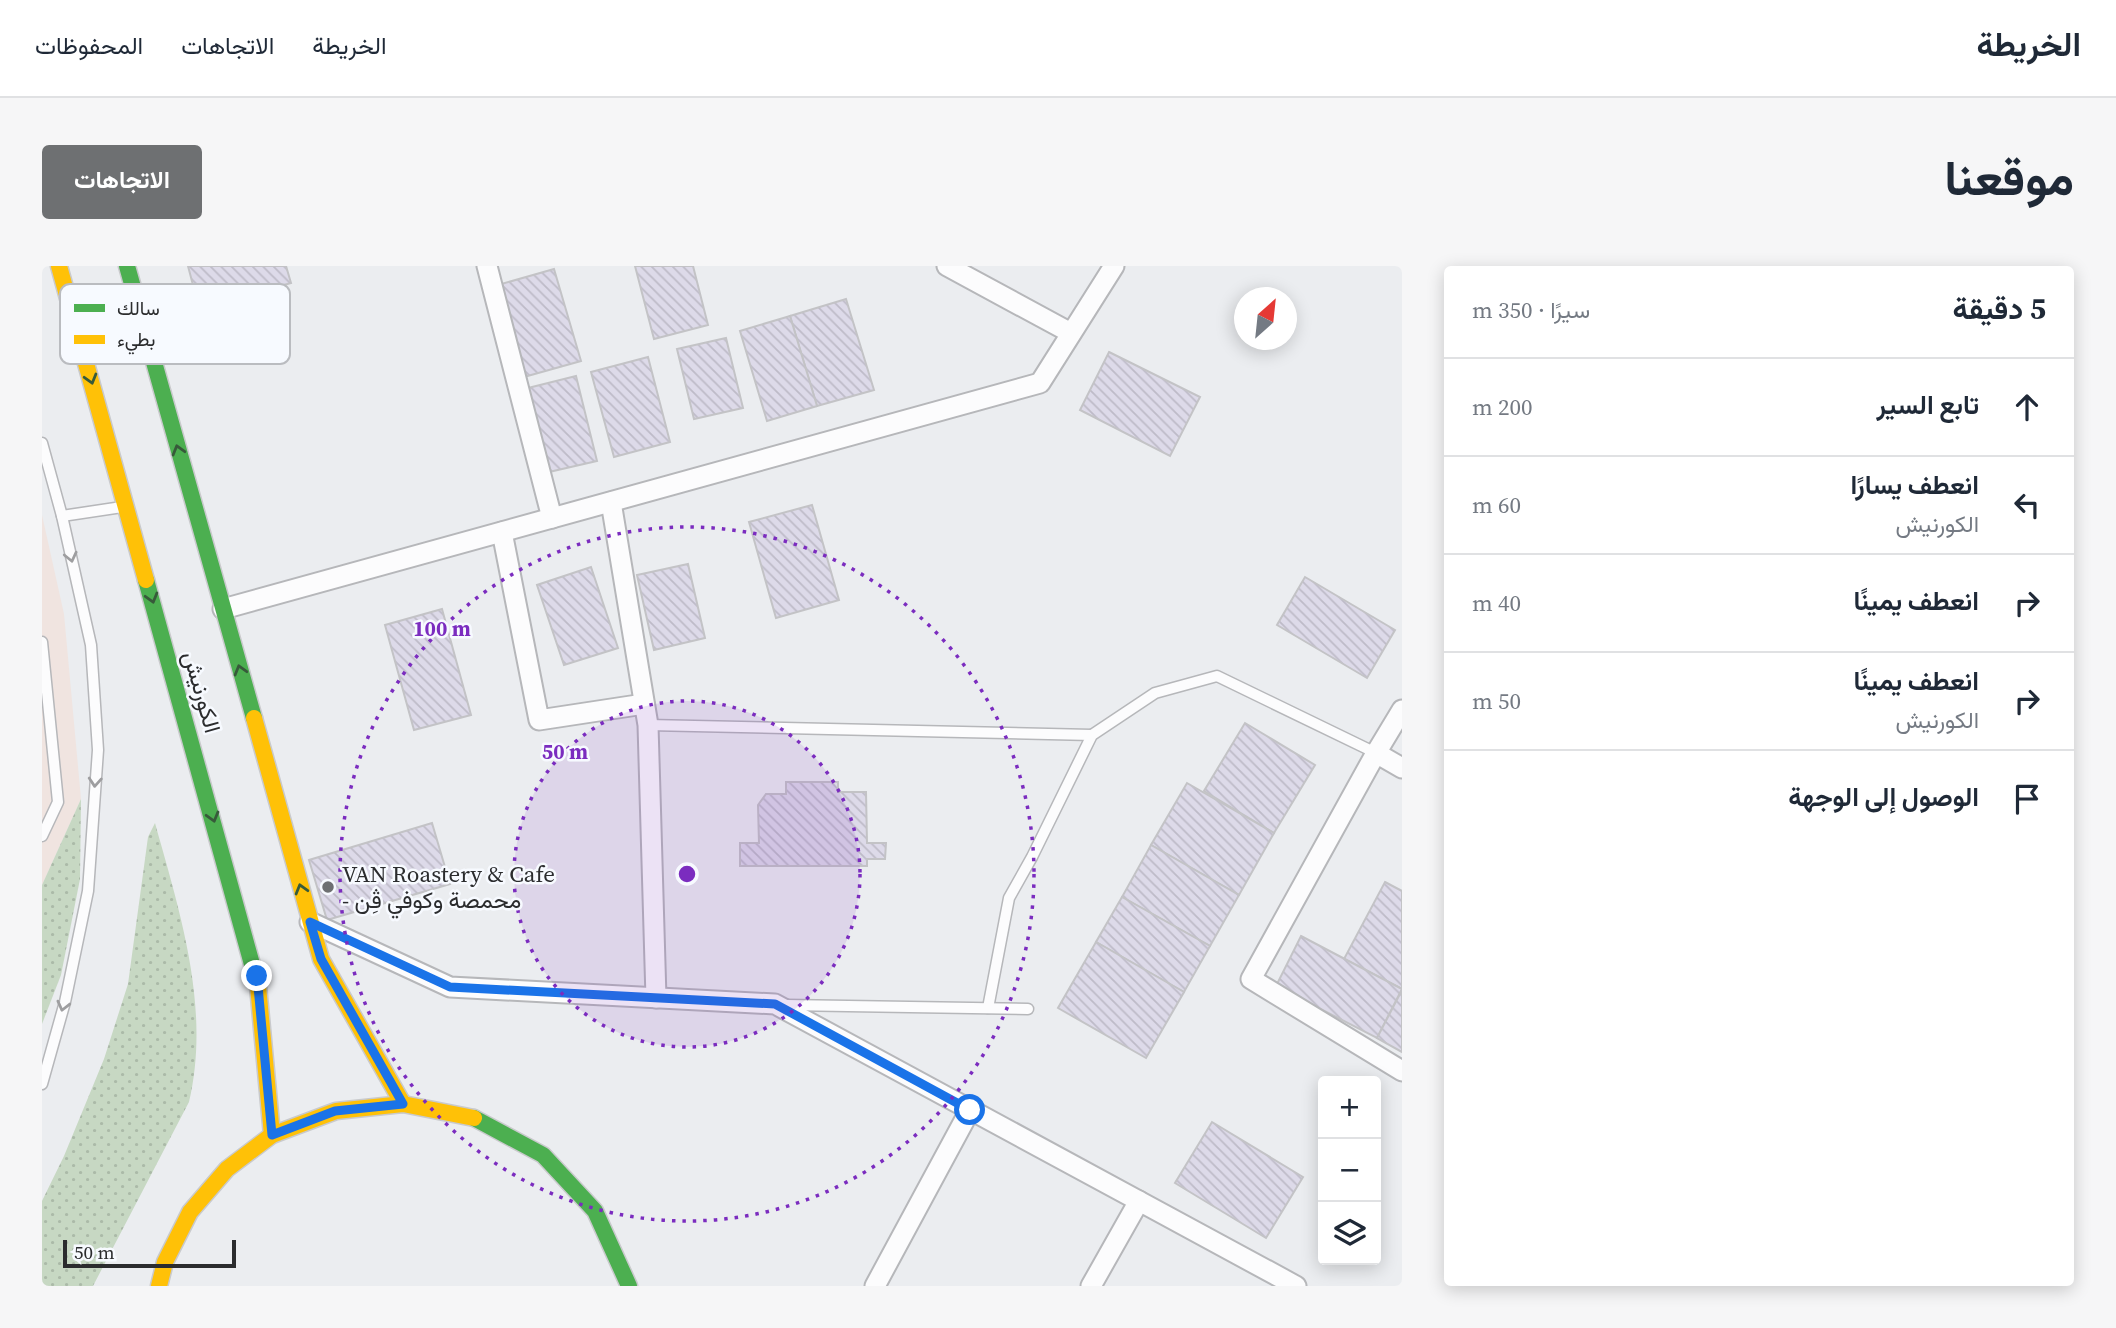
<!DOCTYPE html>
<html lang="ar">
<head>
<meta charset="utf-8">
<style>
	body { margin:0; font-family:"Source Serif 4",Vazirmatn,serif; background:#f6f6f7; color:#1f2937; direction:rtl }
	.controls { position:absolute; right:21px; bottom:21px; display:grid; overflow:hidden; border-radius:7px; box-shadow:0 4px 18px #0003 }
	.controls button { width:63px; height:63px; display:grid; place-items:center; padding:0; border:0; border-bottom:2px solid #e0e1e3; background:#fff; color:#1f2937; font:35px sans-serif }
	.compass { position:absolute; left:1192px; top:21px; width:63px; height:63px; border-radius:50%; background:#fff; box-shadow:0 4px 18px #0003; rotate:27deg }
	.scale { position:absolute; left:21px; bottom:18px; width:173px; box-sizing:border-box; padding-left:7px; border:4px solid #2b2c2e; border-top:0; font-size:19px; line-height:24px; white-space:nowrap; color:#2b2c2e; -webkit-text-stroke:5px #f7faff; paint-order:stroke }
	.stop { position:absolute; width:21px; height:21px; margin:-16px; border:5px solid #1a73e8; border-radius:50%; background:#fff }
	.stop.end { background:#1a73e8; border-color:#fff; box-shadow:0 2px 7px #0008 }
	.list { margin:0; padding:0; list-style:none }
	h2 { display:flex; justify-content:space-between; align-items:center; height:91px; margin:0; padding:0 28px; font-size:30px }
	h2 small { font-size:23px; font-weight:400; color:#747a83 }
	.list li { display:grid; grid-template-columns:46px 1fr auto; gap:21px; align-items:center; box-sizing:border-box; height:98px; padding:0 28px; border-top:2px solid #e0e1e3 }
	.list b { display:block; font-size:26px; white-space:nowrap }
	.list p { margin:0; font-size:23px; white-space:nowrap; color:#747a83 }
	.list em { font-size:23px; font-style:normal; color:#747a83 }
	.icon { flex:none; width:38px; height:38px; fill:none; stroke:currentColor; stroke-width:2; stroke-linecap:round; stroke-linejoin:round }
	.map { position:relative; flex:none; width:1360px; height:1020px; overflow:hidden; direction:ltr; border-radius:7px }
	header { display:flex; align-items:center; gap:42px; box-sizing:border-box; height:98px; padding:0 35px; background:#fff; border-bottom:2px solid #e0e1e3 }
	header strong { font-size:33px }
	nav { display:flex; gap:38px; margin-inline-start:auto; font-size:24px }
	.intro { display:flex; align-items:center; justify-content:space-between; box-sizing:border-box; height:168px; padding:0 42px }
	h1 { margin:0; font-size:49px }
	.button { padding:18px 32px; border-radius:7px; background:#6e7072; color:#fff; font-size:24px; font-weight:700 }
	main { display:flex; gap:42px; padding:0 42px }
	aside { flex:1; background:#fff; border-radius:7px; box-shadow:0 4px 18px #0003 }
	.map>svg:first-child { display:block }
	.commercial { fill:#f0e4e0 }
	.grass { fill:url(#grass-dots) }
	.building { fill:url(#building-back-hatch); stroke:#c3c3c6; stroke-width:2 }
	.lines { fill:none; stroke-linecap:round; stroke-linejoin:round }
	.lane-casing { stroke:#b6b7ba; stroke-width:13 }
	.street-casing { stroke:#b6b7ba; stroke-width:23 }
	.fast-casing { stroke:#c9cacc; stroke-width:19 }
	.slow-casing { stroke:#c9cacc; stroke-width:19 }
	.lane { stroke:#fcfcfd; stroke-width:10 }
	.street { stroke:#fcfcfd; stroke-width:19 }
	.fast { stroke:#4caf50; stroke-width:16 }
	.slow { stroke:#ffc107; stroke-width:16 }
	.oneway { stroke:#375a3a }
	.oneway2 { stroke:#9e9ea0 }
	.route { stroke:#1a73e8; stroke-width:9 }
	.ring { fill:none; stroke:#7b2cbf; stroke-width:3.5; stroke-dasharray:3.5 7 }
	.poi-dot { fill:#6e7072; stroke:#f7faff; stroke-width:2.5 }
	.labels { text-anchor:middle; stroke-width:5; stroke-linejoin:round; paint-order:stroke }
	.street-label { font-size:23px; fill:#2b2c2e; stroke:#f7faff }
	.poi-label { font-size:23px; fill:#2b2c2e; stroke:#f7faff; text-anchor:start }
	.key { fill:#f7faff; stroke:#babcc0; stroke-width:2 }
	.key-label { font-size:19px; fill:#2b2c2e }
	.centre { fill:#7b2cbf; stroke:#f7faff; stroke-width:3.5 }
	.ring-label { font-size:21px; text-anchor:middle; font-weight:bold; fill:#7b2cbf; stroke:#f7faff; stroke-width:5; stroke-linejoin:round; paint-order:stroke }
</style>
</head>
<body>
<header>
<strong>الخريطة</strong>
<nav><a>الخريطة</a><a>الاتجاهات</a><a>المحفوظات</a></nav>
</header>
<div class="intro"><h1>موقعنا</h1><a class="button">الاتجاهات</a></div>
<main>
<aside>
<h2>5 دقيقة<small>سيرًا · 350 m</small></h2>
<ul class="list">
<li><svg class="icon" aria-label="ahead" viewBox="0 0 24 24"><path d="M12 20V5M6 11l6-6 6 6"/></svg><div><b>تابع السير</b></div><em>200 m</em></li>
<li><svg class="icon" aria-label="left" viewBox="0 0 24 24"><path d="M17 20v-9H6M10 6l-5 5 5 5"/></svg><div><b>انعطف يسارًا</b><p>الكورنيش</p></div><em>60 m</em></li>
<li><svg class="icon" aria-label="right" viewBox="0 0 24 24"><path d="M7 20v-9h11M14 6l5 5-5 5"/></svg><div><b>انعطف يمينًا</b></div><em>40 m</em></li>
<li><svg class="icon" aria-label="right" viewBox="0 0 24 24"><path d="M7 20v-9h11M14 6l5 5-5 5"/></svg><div><b>انعطف يمينًا</b><p>الكورنيش</p></div><em>50 m</em></li>
<li><svg class="icon" aria-label="arrive" viewBox="0 0 24 24"><path d="M6 21V4h12l-3 4 3 4H6"/></svg><div><b>الوصول إلى الوجهة</b></div></li>
</ul>
</aside>
<div class="map">
<svg width="1360" height="1020" viewBox="0 0 1360 1020">
	<defs>
		<pattern id="grass-dots" width="8" height="8" patternUnits="userSpaceOnUse" patternTransform="scale(1.75)"><rect width="8" height="8" fill="#c7d8c3"/><path d="M2 2h.1M6 6h.1" fill="none" stroke="#abbaa8" stroke-width="1.8" stroke-linecap="round"/></pattern>
		<pattern id="building-back-hatch" width="6" height="6" patternUnits="userSpaceOnUse" patternTransform="scale(1.75)"><rect width="6" height="6" fill="#dddae9"/><path d="M-1 5l2 2M0 0l6 6M5-1l2 2" fill="none" stroke="#bebbc8"/></pattern>
	</defs>
	<rect width="100%" height="100%" fill="#ebedf0"/>
	<path class="commercial" d="M0,249l22,99 17,185 -39,86z"/>
	<g class="grass">
		<path d="M39,533l-1,80 -19,96 -19,49v-139z"/>
		<path d="M113,557c25,90 56,185 34,279l-96,184h-51v-85l22,-45 40,-97 24,-75 20,-147z"/>
	</g>
	<g class="building">
		<path d="M146,0h98l5,17 -92,25z"/>
		<path d="M593,0h58l15,59 -54,14z"/>
		<path d="M512,3l27,92 -57,16 -26,-92z"/>
		<path d="M804,33l28,91 -57,16 -27,-90z"/>
		<path d="M748,50l27,90 -50,15 -27,-90z"/>
		<path d="M684,72l17,70 -49,11 -17,-70z"/>
		<path d="M1067,86l91,45 -30,59 -90,-46z"/>
		<path d="M606,91l22,85 -56,15 -23,-85z"/>
		<path d="M534,110l21,85 -48,11 -21,-84z"/>
		<path d="M770,239l27,95 -63,18 -27,-96z"/>
		<path d="M646,298l17,74 -51,12 -17,-75z"/>
		<path d="M549,301l27,81 -54,17 -27,-80z"/>
		<path d="M1263,311l90,53 -28,48 -90,-53z"/>
		<path d="M400,343l29,106 -57,15 -29,-105z"/>
		<path d="M1203,457l70,42 -41,68 -70,-42z"/>
		<path d="M744,516h52v10h28l1,51h19l-1,16h-18v7h-127v-23h19l-1,-38 8,-11h20z"/>
		<path d="M1145,517l87,50 -35,62 -88,-50z"/>
		<path d="M390,557l18,61 -123,36 -18,-60z"/>
		<path d="M1109,579l88,50 -29,51 -88,-49z"/>
		<path d="M1343,616l17,9v98l-58,-30z"/>
		<path d="M1080,631l88,49 -26,46 -88,-50z"/>
		<path d="M1259,670l101,53 -25,49 -101,-52z"/>
		<path d="M1054,676l88,50 -38,66 -88,-50z"/>
		<path d="M1360,724v62l-25,-14z"/>
		<path d="M1170,856l91,55 -37,61 -91,-55z"/>
	</g>
	<g class="lines">
		<g class="lane-casing">
			<g id="lane">
				<path d="M0,177l20,73 29,129 7,105 -10,141 -23,111 -23,82"/>
				<path d="M20,250l60,-9"/>
				<path d="M0,376l16,160 -16,34"/>
				<path d="M606,459l444,10"/>
				<path d="M744,739l242,4"/>
				<path d="M946,742l21,-110 23,-41 60,-122 63,-42 62,-17 159,77"/>
			</g>
		</g>
		<g class="street-casing">
			<g id="street">
				<path d="M445,0l65,252"/>
				<path d="M905,0l124,67"/>
				<path d="M569,236l37,223 8,273"/>
				<path d="M460,266l37,188 105,-16"/>
				<path d="M181,343l817,-226 74,-117"/>
				<path d="M1334,487l26,-43"/>
				<path d="M1360,502l-26,-15 -125,226 151,92"/>
				<path d="M268,656l140,65 325,17 364,197"/>
				<path d="M833,1020l95,-176"/>
				<path d="M1049,1020l48,-85 157,85"/>
			</g>
		</g>
		<g class="fast-casing">
			<g id="fast">
				<path d="M85,0l127,452"/>
				<path d="M104,314l112,406"/>
				<path d="M432,852l69,37 52,56 34,75"/>
			</g>
		</g>
		<g class="slow-casing">
			<g id="slow">
				<path d="M17,0l87,314"/>
				<path d="M212,452l67,241 82,145"/>
				<path d="M216,720l14,149"/>
				<path d="M117,1020l6,-24 25,-50 37,-43 45,-34 64,-24 67,-7 71,14"/>
			</g>
		</g>
		<use href="#lane" class="lane"/>
		<use href="#street" class="street"/>
		<use href="#fast" class="fast"/>
		<use href="#slow" class="slow"/>
	</g>
	<defs><path id="oneway-chevron" d="M-2-3.5L2.5 0L-2 3.5" fill="none" stroke-width="1.6" stroke-linecap="round" stroke-linejoin="round" transform="scale(1.75)"/></defs>
	<g class="oneway">
		<use href="#oneway-chevron" transform="translate(49 113) rotate(74)"/>
		<use href="#oneway-chevron" transform="translate(136 184) rotate(-106)"/>
		<use href="#oneway-chevron" transform="translate(110 332) rotate(74)"/>
		<use href="#oneway-chevron" transform="translate(198 404) rotate(-106)"/>
		<use href="#oneway-chevron" transform="translate(171 551) rotate(74)"/>
		<use href="#oneway-chevron" transform="translate(259 623) rotate(-106)"/>
	</g>
	<g class="oneway2">
		<use href="#oneway-chevron" transform="translate(29 291) rotate(77)"/>
		<use href="#oneway-chevron" transform="translate(53 516) rotate(94)"/>
		<use href="#oneway-chevron" transform="translate(21 740) rotate(104)"/>
	</g>
	<g class="lines">
		<path class="route" d="M215,710l15,159 63,-24 68,-7 -82,-145 -11,-37 140,65 325,17 195,106"/>
	</g>
	<circle cx="645" cy="608" r="173" fill="#7b2cbf" fill-opacity=".12"/>
	<g class="ring">
		<circle cx="645" cy="608" r="173"/>
		<circle cx="645" cy="608" r="347"/>
	</g>
	<circle class="poi-dot" cx="286" cy="621" r="7"/>
	<g class="labels">
		<g class="street-label">
			<text transform="translate(160 426) rotate(74)" y="8">الكورنيش</text>
		</g>
		<g class="poi-label">
			<text x="300" y="616">VAN Roastery &amp; Cafe<tspan x="300" dy="26">- محمصة وكوفي ڤِن</tspan></text>
		</g>
	</g>
	<rect x="18" y="18" width="230" height="80" rx="10" class="key"/>
	<rect x="32" y="38" width="31" height="8" fill="#4caf50"/>
	<rect x="32" y="69" width="31" height="9" fill="#ffc107"/>
	<g class="key-label">
		<text x="75" y="49">سالك</text>
		<text x="75" y="80">بطيء</text>
	</g>
	<circle cx="645" cy="608" r="10" class="centre"/>
	<g class="ring-label">
		<text x="400" y="370">100 m</text>
		<text x="523" y="493">50 m</text>
	</g>
</svg>
<div class="controls">
<button>+</button>
<button>−</button>
<button><svg class="icon" aria-label="layers" viewBox="0 0 24 24"><path d="M12 4l9 5-9 5-9-5zM3 14l9 5 9-5"/></svg></button>
</div>
<svg class="compass" viewBox="-18 -18 36 36"><path d="M0-13l5 13h-10z" fill="#e53935"/><path d="M0 13l5-13h-10z" fill="#747a83"/></svg>
<div class="scale">50 m</div>
<div class="stop" style="left:928px;top:844px"></div>
<div class="stop end" style="left:215px;top:710px"></div>
</div>
</main>
</body>
</html>
